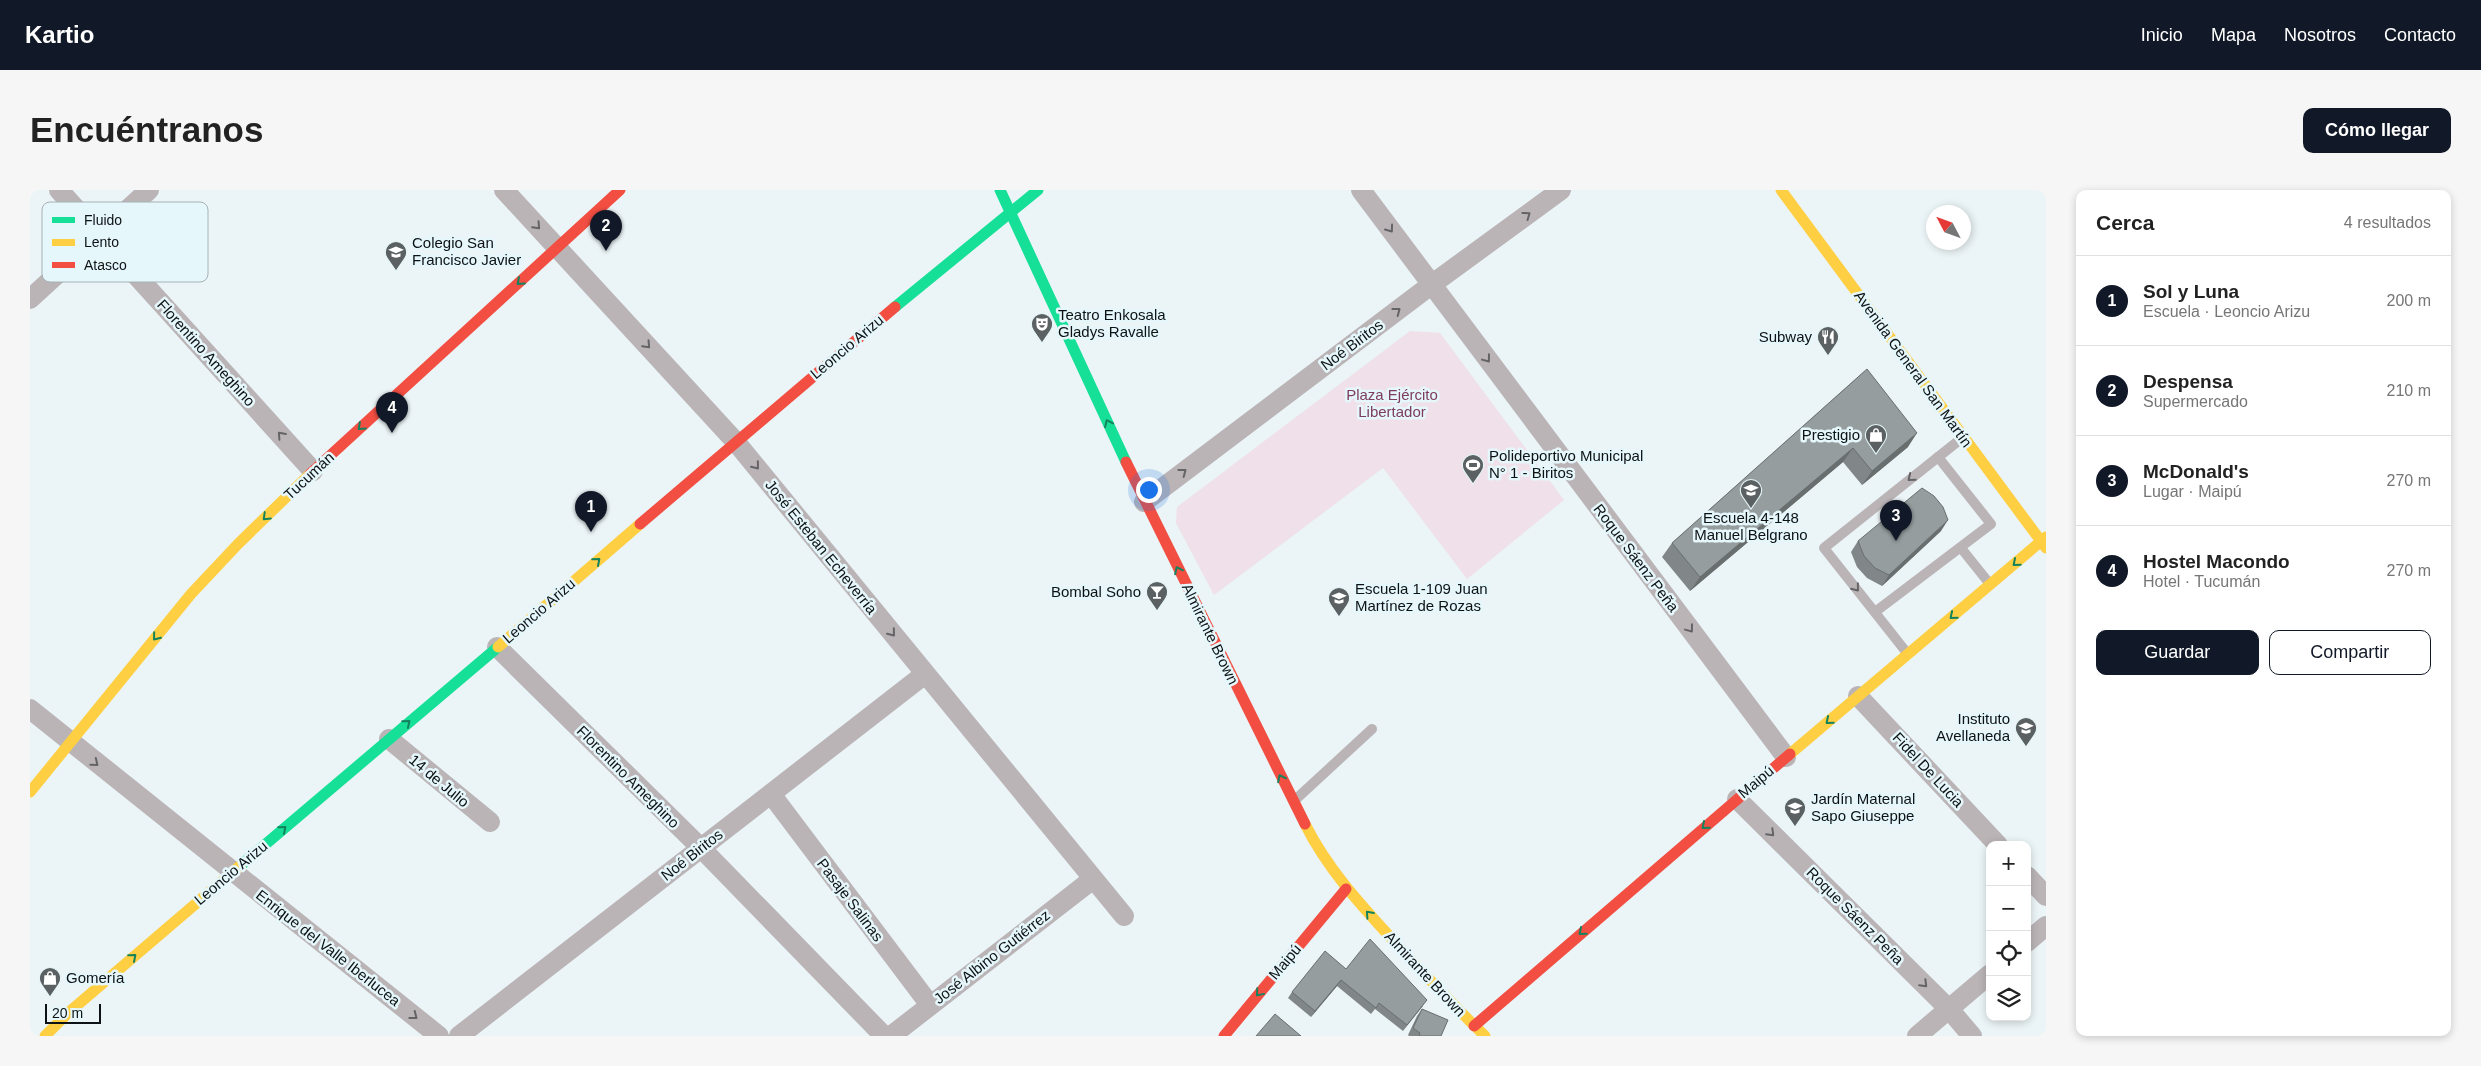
<!DOCTYPE html>
<html lang="es">
<head>
<meta charset="utf-8">
<style>
	body { margin:0; font-family:Helvetica,sans-serif; background:#f6f6f6; color:#222 }
	.controls { position:absolute; right:15px; bottom:15px; display:grid; overflow:hidden; border-radius:10px; box-shadow:0 2px 8px #0003 }
	.controls button { width:45px; height:45px; display:grid; place-items:center; padding:0; border:0; border-bottom:1px solid #e0e0e0; background:#fff; color:#222; font:25px sans-serif }
	.compass { position:absolute; left:1896px; top:15px; width:45px; height:45px; border-radius:50%; background:#fff; box-shadow:0 2px 8px #0003; rotate:311deg }
	.scale { position:absolute; left:15px; bottom:12px; width:56px; box-sizing:border-box; padding-left:5px; border:2px solid #0d1214; border-top:0; font-size:14px; line-height:18px; white-space:nowrap; color:#0d1214; -webkit-text-stroke:4px #e6f7fb; paint-order:stroke }
	.you { position:absolute; left:1118px; top:299px; width:18px; height:18px; margin:-12px; border:4px solid #fff; border-radius:50%; background:#1a73e8; box-shadow:0 0 0 8px #1a73e833 }
	.badge { display:grid; place-items:center; width:32px; height:32px; border-radius:50%; background:#111827; color:#fff; font-size:16px; font-weight:700 }
	.pin { position:absolute; translate:-50% -41px; filter:drop-shadow(0 1px 2px #0008) }
	.pin::after { content:''; position:absolute; top:26px; width:18px; height:15px; background:inherit; clip-path:polygon(0 0,100% 0,50% 100%) }
	.list { margin:0; padding:0; list-style:none }
	h2 { display:flex; justify-content:space-between; align-items:center; height:65px; margin:0; padding:0 20px; font-size:21px }
	h2 small { font-size:16px; font-weight:400; color:#767676 }
	.list li { display:grid; grid-template-columns:32px 1fr auto; gap:15px; align-items:center; box-sizing:border-box; height:90px; padding:0 20px; border-top:1px solid #e0e0e0 }
	.list b { display:block; font-size:19px; white-space:nowrap }
	.list p { margin:0; font-size:16px; white-space:nowrap; color:#767676 }
	.list em { font-size:16px; font-style:normal; color:#767676 }
	.actions { display:flex; gap:10px; padding:15px 20px }
	.actions a { flex:1; padding:11px 0; border:1px solid #111827; border-radius:10px; text-align:center; font-size:18px; color:#111827 }
	.actions .main { background:#111827; color:#fff }
	.icon { flex:none; width:28px; height:28px; fill:none; stroke:currentColor; stroke-width:2; stroke-linecap:round; stroke-linejoin:round }
	.map { position:relative; flex:none; width:2016px; height:846px; overflow:hidden; border-radius:10px }
	header { display:flex; align-items:center; gap:30px; box-sizing:border-box; height:70px; padding:0 25px; background:#111827; color:#fff }
	header strong { font-size:24px }
	nav { display:flex; gap:28px; margin-inline-start:auto; font-size:18px }
	.intro { display:flex; align-items:center; justify-content:space-between; box-sizing:border-box; height:120px; padding:0 30px }
	h1 { margin:0; font-size:35px }
	.button { padding:12px 22px; border-radius:10px; background:#111827; color:#fff; font-size:18px; font-weight:700 }
	main { display:flex; gap:30px; padding:0 30px }
	aside { flex:1; background:#fff; border-radius:10px; box-shadow:0 2px 8px #0003 }
	.map>svg:first-child { display:block }
	.green { fill:#efe0e9 }
	.lines { fill:none; stroke-linecap:round; stroke-linejoin:round }
	.lane { stroke:#bab4b7; stroke-width:10 }
	.street { stroke:#bab4b7; stroke-width:20 }
	.fast { stroke:#16e098; stroke-width:11 }
	.slow { stroke:#ffcf43; stroke-width:11 }
	.jam { stroke:#f24e42; stroke-width:11 }
	.wall { fill:#818789 }
	.shaded-wall { fill:#696e6f }
	.building { fill:#969d9f; stroke:#696e6f }
	.oneway { stroke:#646366 }
	.oneway2 { stroke:#12835d }
	.labels { text-anchor:middle; stroke-width:5; stroke-linejoin:round; paint-order:stroke }
	.poi-label { font-size:15px; fill:#0d1214; stroke:#e6f7fb; text-anchor:start }
	.street-label { font-size:15px; fill:#0d1214; stroke:#e6f7fb }
	.park-label { font-size:15px; fill:#7e3d5c; stroke:#e6f7fb }
	.key { fill:#e6f7fb; stroke:#a5b2b6; stroke-width:1 }
	.key-label { font-size:14px; fill:#0d1214 }
</style>
</head>
<body>
<header>
<strong>Kartio</strong>
<nav><a>Inicio</a><a>Mapa</a><a>Nosotros</a><a>Contacto</a></nav>
</header>
<div class="intro"><h1>Encuéntranos</h1><a class="button">Cómo llegar</a></div>
<main>
<div class="map">
<svg width="2016" height="846" viewBox="0 0 2016 846">
	<rect width="100%" height="100%" fill="#ebf4f6"/>
	<path class="green" d="M1380,141l30,2 124,167 -97,79 -84,-111 -169,127 -38,-72 1,-16z"/>
	<g class="lines">
		<g class="lane">
			<path d="M1931,358l28,35"/>
			<path d="M1845,422l116,-88 -53,-67"/>
			<path d="M1877,463l-83,-105 138,-110"/>
			<path d="M1265,610l77,-71"/>
		</g>
		<g class="street">
			<path d="M29,0l254,281"/>
			<path d="M474,0l231,251 389,475"/>
			<path d="M1331,0l425,567"/>
			<path d="M0,109l119,-109"/>
			<path d="M1114,312l287,-217 130,-95"/>
			<path d="M467,457l204,201 183,188"/>
			<path d="M1828,506l140,149"/>
			<path d="M0,519l409,327"/>
			<path d="M359,549l101,83"/>
			<path d="M741,604l159,211"/>
			<path d="M1707,609l212,210 23,27"/>
			<path d="M1997,686l19,20"/>
			<path d="M1997,752l19,-16"/>
			<path d="M429,846l466,-362"/>
			<path d="M861,846l202,-157"/>
			<path d="M1887,846l73,-62"/>
		</g>
		<g class="fast">
			<path d="M970,0l126,272"/>
			<path d="M865,117l143,-117"/>
			<path d="M211,675l257,-218"/>
		</g>
		<g class="slow">
			<path d="M1751,0l265,358"/>
			<path d="M468,457l142,-123"/>
			<path d="M1760,564l256,-217"/>
			<path d="M0,602l161,-198 47,-50 72,-70"/>
			<path d="M1275,634c22,44 54,79 87,115 30,33 61,66 93,97"/>
			<path d="M15,846l23,-23 173,-148"/>
		</g>
		<g class="jam">
			<path d="M1096,272l179,362"/>
			<path d="M280,284l310,-284"/>
			<path d="M610,334l255,-217"/>
			<path d="M1444,836l316,-272"/>
			<path d="M1194,846l122,-147"/>
		</g>
	</g>
	<g class="wall">
		<path d="M1837,179l41,78 -46,38 -19,-23 -153,129 -28,-34 10,-14z"/>
		<path d="M1911,341l-59,55 -15,-8 -10,-11 -6,-15 7,-11z"/>
		<path d="M1316,779l77,37 -20,25 -28,-22 -4,5 -34,-28 -26,31 -23,-19 4,-6z"/>
		<path d="M1392,819l19,27h-32l-1,-1 9,-19z"/>
	</g>
	<g class="shaded-wall">
		<path d="M1887,243l-9,14 -46,38 10,-14z"/>
		<path d="M1823,258l-10,14 -153,129 10,-14z"/>
		<path d="M1918,330l-7,11 -59,55 7,-11z"/>
		<path d="M1311,790l-4,6 -26,31 4,-6z"/>
	</g>
	<g class="building">
		<path d="M1837,179l50,64 -45,38 -19,-23 -153,129 -28,-34z"/>
		<path d="M1892,298l12,8 9,11 5,13 -59,55 -14,-7 -11,-12 -6,-15z"/>
		<path d="M1340,749l57,61 -20,25 -28,-22 -3,5 -35,-28 -26,31 -23,-19 33,-41 21,18z"/>
		<path d="M1392,819l26,11 -7,16h-22l1,-3 -7,-5z"/>
		<path d="M1245,824l26,22h-45z"/>
	</g>
	<defs><path id="oneway-chevron" d="M-2-3.5L2.5 0L-2 3.5" fill="none" stroke-width="1.6" stroke-linecap="round" stroke-linejoin="round" transform="scale(1.25)"/></defs>
	<g class="oneway">
		<use href="#oneway-chevron" transform="translate(1497 25) rotate(-36)"/>
		<use href="#oneway-chevron" transform="translate(507 36) rotate(47)"/>
		<use href="#oneway-chevron" transform="translate(1360 39) rotate(54)"/>
		<use href="#oneway-chevron" transform="translate(1367 121) rotate(-37)"/>
		<use href="#oneway-chevron" transform="translate(617 155) rotate(47)"/>
		<use href="#oneway-chevron" transform="translate(1457 169) rotate(53)"/>
		<use href="#oneway-chevron" transform="translate(251 245) rotate(-132)"/>
		<use href="#oneway-chevron" transform="translate(726 276) rotate(51)"/>
		<use href="#oneway-chevron" transform="translate(1153 282) rotate(-37)"/>
		<use href="#oneway-chevron" transform="translate(1881 288) rotate(141)"/>
		<use href="#oneway-chevron" transform="translate(1826 398) rotate(51)"/>
		<use href="#oneway-chevron" transform="translate(1660 439) rotate(53)"/>
		<use href="#oneway-chevron" transform="translate(862 443) rotate(51)"/>
		<use href="#oneway-chevron" transform="translate(65 573) rotate(39)"/>
		<use href="#oneway-chevron" transform="translate(1741 643) rotate(45)"/>
		<use href="#oneway-chevron" transform="translate(1894 794) rotate(45)"/>
		<use href="#oneway-chevron" transform="translate(384 826) rotate(38)"/>
	</g>
	<g class="oneway2">
		<use href="#oneway-chevron" transform="translate(490 92) rotate(138)"/>
		<use href="#oneway-chevron" transform="translate(1078 233) rotate(-115)"/>
		<use href="#oneway-chevron" transform="translate(331 237) rotate(138)"/>
		<use href="#oneway-chevron" transform="translate(236 327) rotate(136)"/>
		<use href="#oneway-chevron" transform="translate(567 371) rotate(-41)"/>
		<use href="#oneway-chevron" transform="translate(1986 373) rotate(139)"/>
		<use href="#oneway-chevron" transform="translate(1148 380) rotate(-116)"/>
		<use href="#oneway-chevron" transform="translate(1923 426) rotate(140)"/>
		<use href="#oneway-chevron" transform="translate(126 447) rotate(129)"/>
		<use href="#oneway-chevron" transform="translate(1799 531) rotate(140)"/>
		<use href="#oneway-chevron" transform="translate(377 533) rotate(-40)"/>
		<use href="#oneway-chevron" transform="translate(1251 588) rotate(-116)"/>
		<use href="#oneway-chevron" transform="translate(1675 636) rotate(139)"/>
		<use href="#oneway-chevron" transform="translate(253 639) rotate(-40)"/>
		<use href="#oneway-chevron" transform="translate(1339 724) rotate(-132)"/>
		<use href="#oneway-chevron" transform="translate(1552 742) rotate(139)"/>
		<use href="#oneway-chevron" transform="translate(103 767) rotate(-41)"/>
		<use href="#oneway-chevron" transform="translate(1229 803) rotate(130)"/>
	</g>
	<defs>
		<g id="school-pin" transform="scale(1.125)"><path d="M0 17L-7.5 6A9.5 9.5 0 1 1 7.5 6Z" fill="#5b6163" stroke="#e6f7fb"/><path d="M0-5L7-2L0 1L-7-2ZM-4 1L0 2.5L4 1V4Q0 6-4 4Z" fill="#fff"/></g>
		<g id="theatre-pin" transform="scale(1.125)"><path d="M0 17L-7.5 6A9.5 9.5 0 1 1 7.5 6Z" fill="#5b6163" stroke="#e6f7fb"/><path d="M-5-5.5Q0-4 5-5.5V0Q5 5 0 6Q-5 5-5 0ZM-3.3-2.5H-1v1.5H-3.3ZM1-2.5H3.3v1.5H1ZM-2.8 1Q0 5.5 2.8 1Z" fill="#fff"/></g>
		<g id="restaurant-pin" transform="scale(1.125)"><path d="M0 17L-7.5 6A9.5 9.5 0 1 1 7.5 6Z" fill="#5b6163" stroke="#e6f7fb"/><path d="M-5-6h1v4h1v-4h1v4h1v-4h1v5L-1.5 .5V6h-2V.5L-5-1ZM5-6V6H3V1.5H1.5Q1.5-4 5-6Z" fill="#fff"/></g>
		<g id="shop-pin" transform="scale(1.125)"><path d="M0 17L-7.5 6A9.5 9.5 0 1 1 7.5 6Z" fill="#5b6163" stroke="#e6f7fb"/><path d="M-5-2.5h2.3a2.7 3.5 0 0 1 5.4 0H5L5.5 6h-11ZM-1.5-2.5h3a1.5 2.3 0 0 0-3 0Z" fill="#fff"/></g>
		<g id="stadium-pin" transform="scale(1.125)"><path d="M0 17L-7.5 6A9.5 9.5 0 1 1 7.5 6Z" fill="#5b6163" stroke="#e6f7fb"/><path d="M0-5a6.5 5 0 1 0 0 10a6.5 5 0 1 0 0-10ZM-3.5-1.8h7v3.6h-7Z" fill="#fff"/></g>
		<g id="bar-pin" transform="scale(1.125)"><path d="M0 17L-7.5 6A9.5 9.5 0 1 1 7.5 6Z" fill="#5b6163" stroke="#e6f7fb"/><path d="M-6-5H6L.8 .8V4.5H3.5V6h-7V4.5H-.8V.8Z" fill="#fff"/></g>
		<g id="university-pin" transform="scale(1.125)"><path d="M0 17L-7.5 6A9.5 9.5 0 1 1 7.5 6Z" fill="#5b6163" stroke="#e6f7fb"/><path d="M0-5L7-2L0 1L-7-2ZM-4 1L0 2.5L4 1V4Q0 6-4 4Z" fill="#fff"/></g>
	</defs>
	<g fill-rule="evenodd">
		<use href="#school-pin" x="366" y="62"/>
		<use href="#theatre-pin" x="1012" y="134"/>
		<use href="#restaurant-pin" x="1798" y="147"/>
		<use href="#shop-pin" x="1846" y="245"/>
		<use href="#stadium-pin" x="1443" y="275"/>
		<use href="#school-pin" x="1721" y="300"/>
		<use href="#bar-pin" x="1127" y="402"/>
		<use href="#school-pin" x="1309" y="408"/>
		<use href="#university-pin" x="1996" y="538"/>
		<use href="#school-pin" x="1765" y="618"/>
		<use href="#shop-pin" x="20" y="788"/>
	</g>
	<g class="labels">
		<g class="poi-label">
			<text x="382" y="58">Colegio San<tspan x="382" dy="17">Francisco Javier</tspan></text>
			<text x="1028" y="130">Teatro Enkosala<tspan x="1028" dy="17">Gladys Ravalle</tspan></text>
			<text x="1782" y="152" text-anchor="end">Subway</text>
			<text x="1830" y="250" text-anchor="end">Prestigio</text>
			<text x="1459" y="271">Polideportivo Municipal<tspan x="1459" dy="17">N° 1 - Biritos</tspan></text>
			<text x="1721" y="333" text-anchor="middle">Escuela 4-148<tspan x="1721" dy="17">Manuel Belgrano</tspan></text>
			<text x="1325" y="404">Escuela 1-109 Juan<tspan x="1325" dy="17">Martínez de Rozas</tspan></text>
			<text x="1111" y="407" text-anchor="end">Bombal Soho</text>
			<text x="1980" y="534" text-anchor="end">Instituto<tspan x="1980" dy="17">Avellaneda</tspan></text>
			<text x="1781" y="614">Jardín Maternal<tspan x="1781" dy="17">Sapo Giuseppe</tspan></text>
			<text x="36" y="793">Gomería</text>
		</g>
		<g class="street-label">
			<text transform="translate(1322 155) rotate(-37)" y="5">Noé Biritos</text>
			<text transform="translate(817 157) rotate(-40)" y="5">Leoncio Arizu</text>
			<text transform="translate(176 163) rotate(48)" y="5">Florentino Ameghino</text>
			<text transform="translate(1883 179) rotate(54)" y="5">Avenida General San Martín</text>
			<text transform="translate(279 286) rotate(-43)" y="5">Tucumán</text>
			<text transform="translate(791 357) rotate(51)" y="5">José Esteban Echeverría</text>
			<text transform="translate(1606 368) rotate(53)" y="5">Roque Sáenz Peña</text>
			<text transform="translate(509 421) rotate(-41)" y="5">Leoncio Arizu</text>
			<text transform="translate(1180 444) rotate(64)" y="5">Almirante Brown</text>
			<text transform="translate(1898 580) rotate(47)" y="5">Fidel De Lucia</text>
			<text transform="translate(598 587) rotate(45)" y="5">Florentino Ameghino</text>
			<text transform="translate(409 591) rotate(40)" y="5">14 de Julio</text>
			<text transform="translate(1726 592) rotate(-40)" y="5">Maipú</text>
			<text transform="translate(662 665) rotate(-38)" y="5">Noé Biritos</text>
			<text transform="translate(201 683) rotate(-40)" y="5">Leoncio Arizu</text>
			<text transform="translate(820 710) rotate(53)" y="5">Pasaje Salinas</text>
			<text transform="translate(1825 726) rotate(45)" y="5">Roque Sáenz Peña</text>
			<text transform="translate(298 758) rotate(38)" y="5">Enrique del Valle Iberlucea</text>
			<text transform="translate(962 767) rotate(-38)" y="5">José Albino Gutiérrez</text>
			<text transform="translate(1255 772) rotate(-50)" y="5">Maipú</text>
			<text transform="translate(1395 784) rotate(47)" y="5">Almirante Brown</text>
		</g>
		<g class="park-label">
			<text x="1362" y="210">Plaza Ejército<tspan x="1362" dy="17">Libertador</tspan></text>
		</g>
	</g>
	<rect x="12" y="12" width="166" height="80" rx="8" class="key"/>
	<rect x="22" y="27" width="23" height="6" fill="#16e098"/>
	<rect x="22" y="49" width="23" height="7" fill="#ffcf43"/>
	<rect x="22" y="72" width="23" height="6" fill="#f24e42"/>
	<g class="key-label">
		<text x="54" y="35">Fluido</text>
		<text x="54" y="57">Lento</text>
		<text x="54" y="80">Atasco</text>
	</g>
</svg>
<div class="controls">
<button>+</button>
<button>−</button>
<button><svg class="icon" aria-label="locate" viewBox="0 0 24 24"><circle cx="12" cy="12" r="6"/><path d="M12 2v4M12 18v4M2 12h4M18 12h4"/></svg></button>
<button><svg class="icon" aria-label="layers" viewBox="0 0 24 24"><path d="M12 4l9 5-9 5-9-5zM3 14l9 5 9-5"/></svg></button>
</div>
<svg class="compass" viewBox="-18 -18 36 36"><path d="M0-13l5 13h-10z" fill="#e53935"/><path d="M0 13l5-13h-10z" fill="#767676"/></svg>
<div class="scale">20 m</div>
<div class="you"></div>
<div class="pin badge" style="left:561px;top:342px">1</div>
<div class="pin badge" style="left:576px;top:61px">2</div>
<div class="pin badge" style="left:1866px;top:351px">3</div>
<div class="pin badge" style="left:362px;top:243px">4</div>
</div>
<aside>
<h2>Cerca<small>4 resultados</small></h2>
<ul class="list">
<li><span class="badge">1</span><div><b>Sol y Luna</b><p>Escuela · Leoncio Arizu</p></div><em>200 m</em></li>
<li><span class="badge">2</span><div><b>Despensa</b><p>Supermercado</p></div><em>210 m</em></li>
<li><span class="badge">3</span><div><b>McDonald's</b><p>Lugar · Maipú</p></div><em>270 m</em></li>
<li><span class="badge">4</span><div><b>Hostel Macondo</b><p>Hotel · Tucumán</p></div><em>270 m</em></li>
</ul>
<div class="actions"><a class="main">Guardar</a><a>Compartir</a></div>
</aside>
</main>
</body>
</html>
